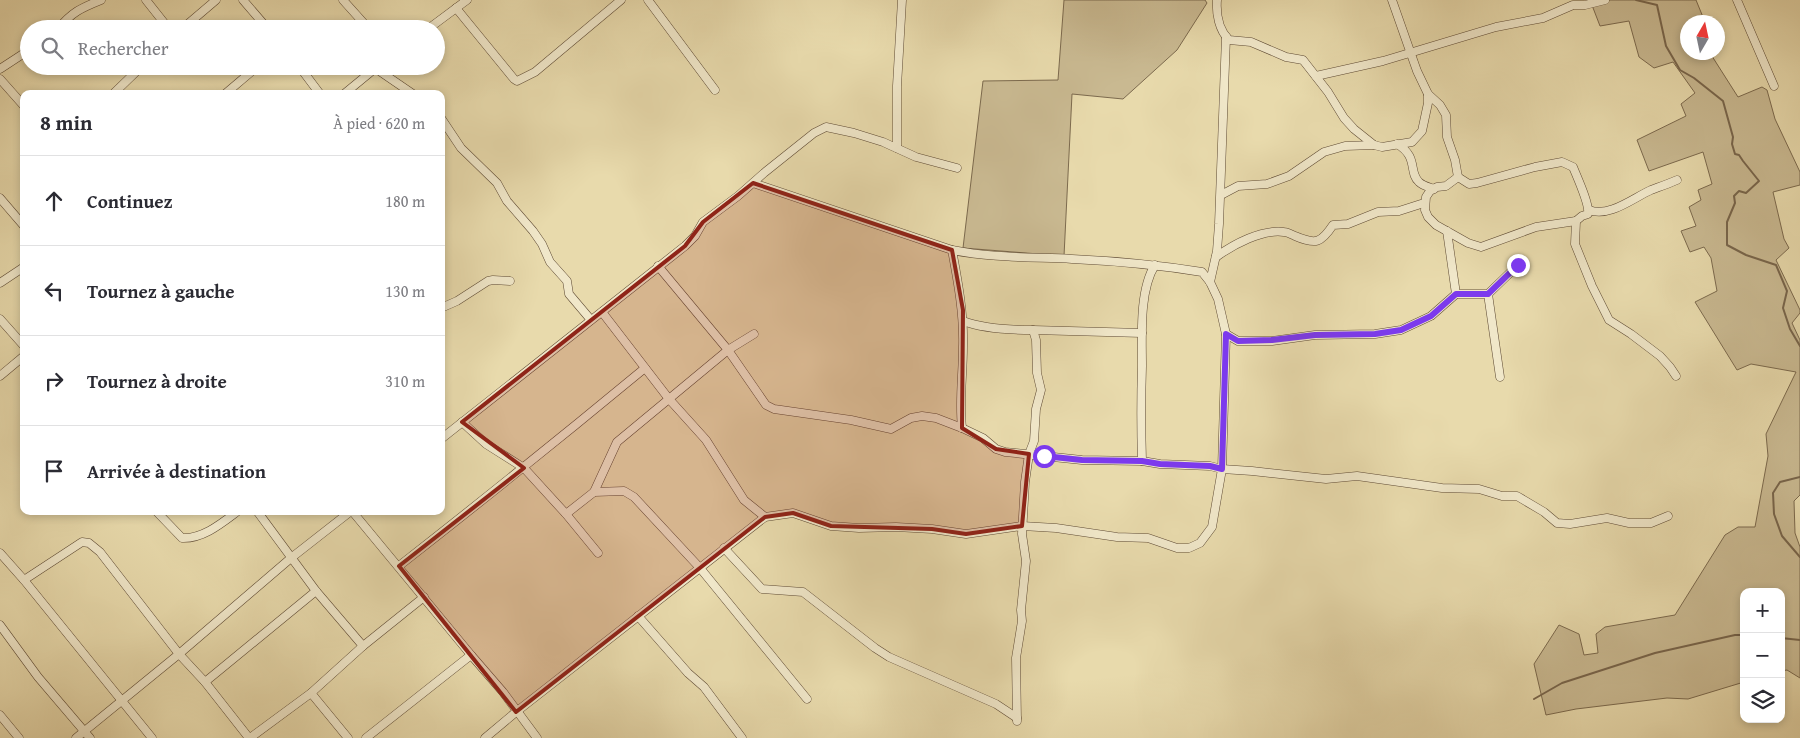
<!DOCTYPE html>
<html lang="fr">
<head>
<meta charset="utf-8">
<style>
	body { margin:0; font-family:"Gentium Book Plus",serif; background:#f7f7f7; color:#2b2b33 }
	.controls { position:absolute; right:15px; bottom:15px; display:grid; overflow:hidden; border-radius:10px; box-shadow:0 2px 8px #0003 }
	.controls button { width:45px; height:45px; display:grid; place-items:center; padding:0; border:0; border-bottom:1px solid #e1e1e2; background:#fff; color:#2b2b33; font:25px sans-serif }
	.compass { position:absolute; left:1680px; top:15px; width:45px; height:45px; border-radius:50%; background:#fff; box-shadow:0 2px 8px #0003; rotate:9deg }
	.stop { position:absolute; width:15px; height:15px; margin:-11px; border:4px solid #7c3aed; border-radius:50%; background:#fff }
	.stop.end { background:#7c3aed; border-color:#fff; box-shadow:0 1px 5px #0008 }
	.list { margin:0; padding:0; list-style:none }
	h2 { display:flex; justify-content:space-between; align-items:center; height:65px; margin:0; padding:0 20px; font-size:21px }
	h2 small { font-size:16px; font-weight:400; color:#7c7c81 }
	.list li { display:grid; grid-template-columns:32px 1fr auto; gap:15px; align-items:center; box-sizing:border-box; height:90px; padding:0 20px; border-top:1px solid #e1e1e2 }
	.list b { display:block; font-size:19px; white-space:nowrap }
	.list em { font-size:16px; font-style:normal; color:#7c7c81 }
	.icon { flex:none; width:28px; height:28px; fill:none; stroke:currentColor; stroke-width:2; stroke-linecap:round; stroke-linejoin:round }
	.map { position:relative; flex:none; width:1800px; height:738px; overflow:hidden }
	.search { position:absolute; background:#fff; box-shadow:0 2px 8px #0003; left:20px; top:20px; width:425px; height:55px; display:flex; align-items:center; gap:12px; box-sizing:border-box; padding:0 18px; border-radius:28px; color:#7c7c81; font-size:19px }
	.panel { position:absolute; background:#fff; box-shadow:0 2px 8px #0003; left:20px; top:90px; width:425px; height:425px; border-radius:10px }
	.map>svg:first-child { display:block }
	.green { fill:#c9b991; stroke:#7c6a4e }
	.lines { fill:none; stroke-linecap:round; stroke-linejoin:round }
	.stream { stroke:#79664c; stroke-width:2 }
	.minor-casing { stroke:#5e4a34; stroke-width:9 }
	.minor { stroke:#f0e7c9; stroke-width:8 }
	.route { stroke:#7c3aed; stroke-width:6 }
	.marked { fill:#8f2418; fill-opacity:0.2; stroke:#8f2418; stroke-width:4; stroke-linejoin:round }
</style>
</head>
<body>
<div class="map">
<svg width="1800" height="738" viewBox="0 0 1800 738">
	<rect width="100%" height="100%" fill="#e8daac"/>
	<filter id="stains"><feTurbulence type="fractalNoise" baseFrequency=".004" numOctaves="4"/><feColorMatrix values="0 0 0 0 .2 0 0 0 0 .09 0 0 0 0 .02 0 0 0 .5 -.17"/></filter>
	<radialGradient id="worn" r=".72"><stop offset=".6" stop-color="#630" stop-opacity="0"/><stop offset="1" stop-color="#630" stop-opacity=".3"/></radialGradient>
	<g class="green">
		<path d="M1064,0h141l2,3 -30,47 -54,49 -51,-5 -8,162 -101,-8 20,-167 75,-1z"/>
		<path d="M1590,0h106l9,22h-17v30l22,1 28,44 24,-10 5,3 8,29 25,53v13l-27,7 11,47 5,9 -13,12 24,50v3l-8,10 8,17v155l-6,6 1,32 5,14v131l-13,-8 -6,1v-79h-37v90l-56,17 -21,-1 -91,11 -30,6 -12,-51 25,-39 20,9 5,21 14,-2 -2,-19 9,-7 70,-12 50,-80 13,-8h17l13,-71 -2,-22 30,-62 -45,-8 -14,6 -42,-68 22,-11 -6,-33 -7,-11 -14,5 -9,-21 15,-5 -7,-19 12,-7 -3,-10 14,-6 -9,-32 -54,19 -12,-31 49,-24 -5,-12 14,-11 -22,-31 -19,6 -15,-11 -10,-36 -29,5z"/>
	</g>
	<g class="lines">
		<g class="stream">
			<path d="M1636,0l21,5 9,41 14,24 14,8 29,23 10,36 -1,7 3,10 4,1 4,6 16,20 -13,12 -7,-2 -5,5 1,7 -8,19v23l19,10 30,10 11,26 -4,17 7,21 10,17"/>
			<path d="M1800,477l-20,5 -7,11 1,21 8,22 18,21"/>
			<path d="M1781,638l19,2"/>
			<path d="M1534,699l28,-16 93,-30 80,-18h9"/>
		</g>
		<g class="minor-casing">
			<g id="minor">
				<path d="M146,0l23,29"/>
				<path d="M243,0l25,29"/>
				<path d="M343,0l26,29"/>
				<path d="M648,0l67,90"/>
				<path d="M1217,0c-1,14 2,30 12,40l22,2 35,15 17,3 25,32 16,26 10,11 20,16 8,2 30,-5 10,-11 6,-28v-9"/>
				<path d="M1392,0l25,71 11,23 12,11 6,10 1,22 8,23 3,17"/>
				<path d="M1737,0l37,86"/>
				<path d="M456,8l58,71 3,2 18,-9 86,-72"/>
				<path d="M58,29c14,-17 23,-21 43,-29"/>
				<path d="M182,29l34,-29"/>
				<path d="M428,29l39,-29"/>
				<path d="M299,66l21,28"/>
				<path d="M375,68l38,26"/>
				<path d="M0,69l29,-19"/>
				<path d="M1316,76l67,-15 113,-34 47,-9 30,-13h12l20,-5"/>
				<path d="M0,79l24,27"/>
				<path d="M113,94l29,-28"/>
				<path d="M225,94l33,-28"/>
				<path d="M344,94l34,-28"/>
				<path d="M441,118l20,30 36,35 10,18 26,30 9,13 8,18 17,19 2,13 22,26"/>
				<path d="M1397,144c22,13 11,28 22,38 4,4 10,5 15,7"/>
				<path d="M897,148v-62l5,-86"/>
				<path d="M1562,162l11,5c4,10 17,38 15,47l-6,2 -6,5 -40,6 -55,20 -13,-4 -32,-18 -8,-8 -3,-7 1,-13 4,-6 7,-4 9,-1 12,-9 11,7 8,-1 58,-16z"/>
				<path d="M1221,195l17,-9 29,-2 22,-8 35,-24 21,-6 29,-1"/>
				<path d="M0,198l24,28"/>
				<path d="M1589,210c20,8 44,-12 62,-20 8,-3 17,-6 26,-10"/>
				<path d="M1576,221l-1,23 17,42 17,34 22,14 29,22 10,11 6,9"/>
				<path d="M1447,231l9,63"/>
				<path d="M952,250c6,32 12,64 11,97 0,28 -4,52 -1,81"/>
				<path d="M1216,257c18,-13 46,-28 68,-25 4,0 8,3 11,4 21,9 26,7 38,-11l15,-1 30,-12 21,-1 25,-8"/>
				<path d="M658,266l70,84 38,55 8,4 77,11 40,9 20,-11 11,-2 14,2 26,10 21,10 13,11 9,3 77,8 60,1 18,3 50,2 12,3 30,2 74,8 31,-3 85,12 37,1 23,7h15l27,16 13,11 13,1 37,-6 22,5h22l17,-7"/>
				<path d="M1210,282l7,-31 2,-27 7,-187"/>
				<path d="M0,283l24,-16"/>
				<path d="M1488,294l12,83"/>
				<path d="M441,308l16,-7 31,-20 5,-1 17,1"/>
				<path d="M602,312l67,87 37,41 38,60 21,17"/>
				<path d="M0,319l24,27"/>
				<path d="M963,321c21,8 47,9 70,9l3,10 1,33 4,17 -5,19 -2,32 -5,13 -4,28 -3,52 4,27 -5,49 1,11 -6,37 1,63"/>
				<path d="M1033,330l109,3"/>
				<path d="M1226,334l12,7h34l43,-6 60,-1 26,-4 30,-14 25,-22h32l30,-29"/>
				<path d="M0,376l24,-20"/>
				<path d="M462,422l24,22 38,24 42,46 32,39"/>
				<path d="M441,439l244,-193 10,-10 8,-14 35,-26 26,-23 50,-40 12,-6 28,6 29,9 33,15 41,11"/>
				<path d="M1142,461c-1,-32 -1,-64 0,-95 0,-30 -3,-76 13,-101"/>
				<path d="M594,492l23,-50 111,-92 26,-16"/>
				<path d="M156,511l26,27c21,1 40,-15 56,-27"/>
				<path d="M257,511l59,80 47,55"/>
				<path d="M352,511l119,144 32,37 34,46"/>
				<path d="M566,514l28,-22 30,-1 10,6 66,71 107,131"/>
				<path d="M724,548l38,41 41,3 72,56 14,9 107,47 21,14"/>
				<path d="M0,553l24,27 128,158"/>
				<path d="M399,566c83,-65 165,-131 246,-198"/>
				<path d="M24,580l58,-38 7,1 11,9 79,102 26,28 44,56"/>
				<path d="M638,616l50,57 16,14 38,51"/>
				<path d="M0,625l38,52 52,61"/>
				<path d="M205,682l111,-91"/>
				<path d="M311,693l37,45"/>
				<path d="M0,715l19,23"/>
				<path d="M76,738l103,-84 112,-96 60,-47"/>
				<path d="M250,738l61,-45 52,-47 61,-49"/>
				<path d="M366,738l105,-83"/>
				<path d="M485,738l31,-26 249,-195 28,-4 38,13 28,2 37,-1 36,2 34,5 56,-8 34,2 61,9 31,1 29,10h12l11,-5 12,-16 10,-58 4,-135 -8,-35 -8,-17 -8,-10c-43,-7 -87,-11 -130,-13 -40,-2 -81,-1 -120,-9l-199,-67"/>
			</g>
		</g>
		<use href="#minor" class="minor"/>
	</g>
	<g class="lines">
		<path class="route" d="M1044,456l38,4 60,1 18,3 50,2 12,3 4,-135 12,7 34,-1 43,-5 60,-1 26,-4 30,-14 25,-22h32l30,-29"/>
	</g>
	<path class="marked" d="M753,183l199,67 11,60 -1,118 34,21 33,5 -7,72 -56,8 -34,-5 -101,-3 -38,-13 -28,4 -249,195 -117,-146 125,-98 -62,-46 223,-176 18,-24z"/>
	<rect width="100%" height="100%" filter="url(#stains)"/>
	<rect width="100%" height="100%" fill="url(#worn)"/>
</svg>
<div class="controls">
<button>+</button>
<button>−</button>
<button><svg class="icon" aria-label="layers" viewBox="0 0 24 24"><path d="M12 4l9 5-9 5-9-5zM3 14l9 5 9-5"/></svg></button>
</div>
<svg class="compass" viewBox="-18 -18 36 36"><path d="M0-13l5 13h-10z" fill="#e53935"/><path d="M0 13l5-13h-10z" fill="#7c7c81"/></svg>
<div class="stop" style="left:1044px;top:456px"></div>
<div class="stop end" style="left:1518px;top:265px"></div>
<div class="search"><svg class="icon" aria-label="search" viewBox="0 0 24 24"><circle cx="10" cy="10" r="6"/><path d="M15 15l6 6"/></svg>Rechercher</div>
<section class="panel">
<h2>8 min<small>À pied · 620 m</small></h2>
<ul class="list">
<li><svg class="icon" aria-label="ahead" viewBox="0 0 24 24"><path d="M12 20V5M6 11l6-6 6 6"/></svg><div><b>Continuez</b></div><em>180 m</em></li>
<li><svg class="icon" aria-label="left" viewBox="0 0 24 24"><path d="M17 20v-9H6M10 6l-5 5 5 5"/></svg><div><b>Tournez à gauche</b></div><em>130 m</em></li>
<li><svg class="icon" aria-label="right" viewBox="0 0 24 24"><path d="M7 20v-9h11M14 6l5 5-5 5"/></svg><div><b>Tournez à droite</b></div><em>310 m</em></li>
<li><svg class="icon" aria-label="arrive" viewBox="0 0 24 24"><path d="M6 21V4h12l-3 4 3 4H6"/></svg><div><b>Arrivée à destination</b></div></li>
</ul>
</section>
</div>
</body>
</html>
